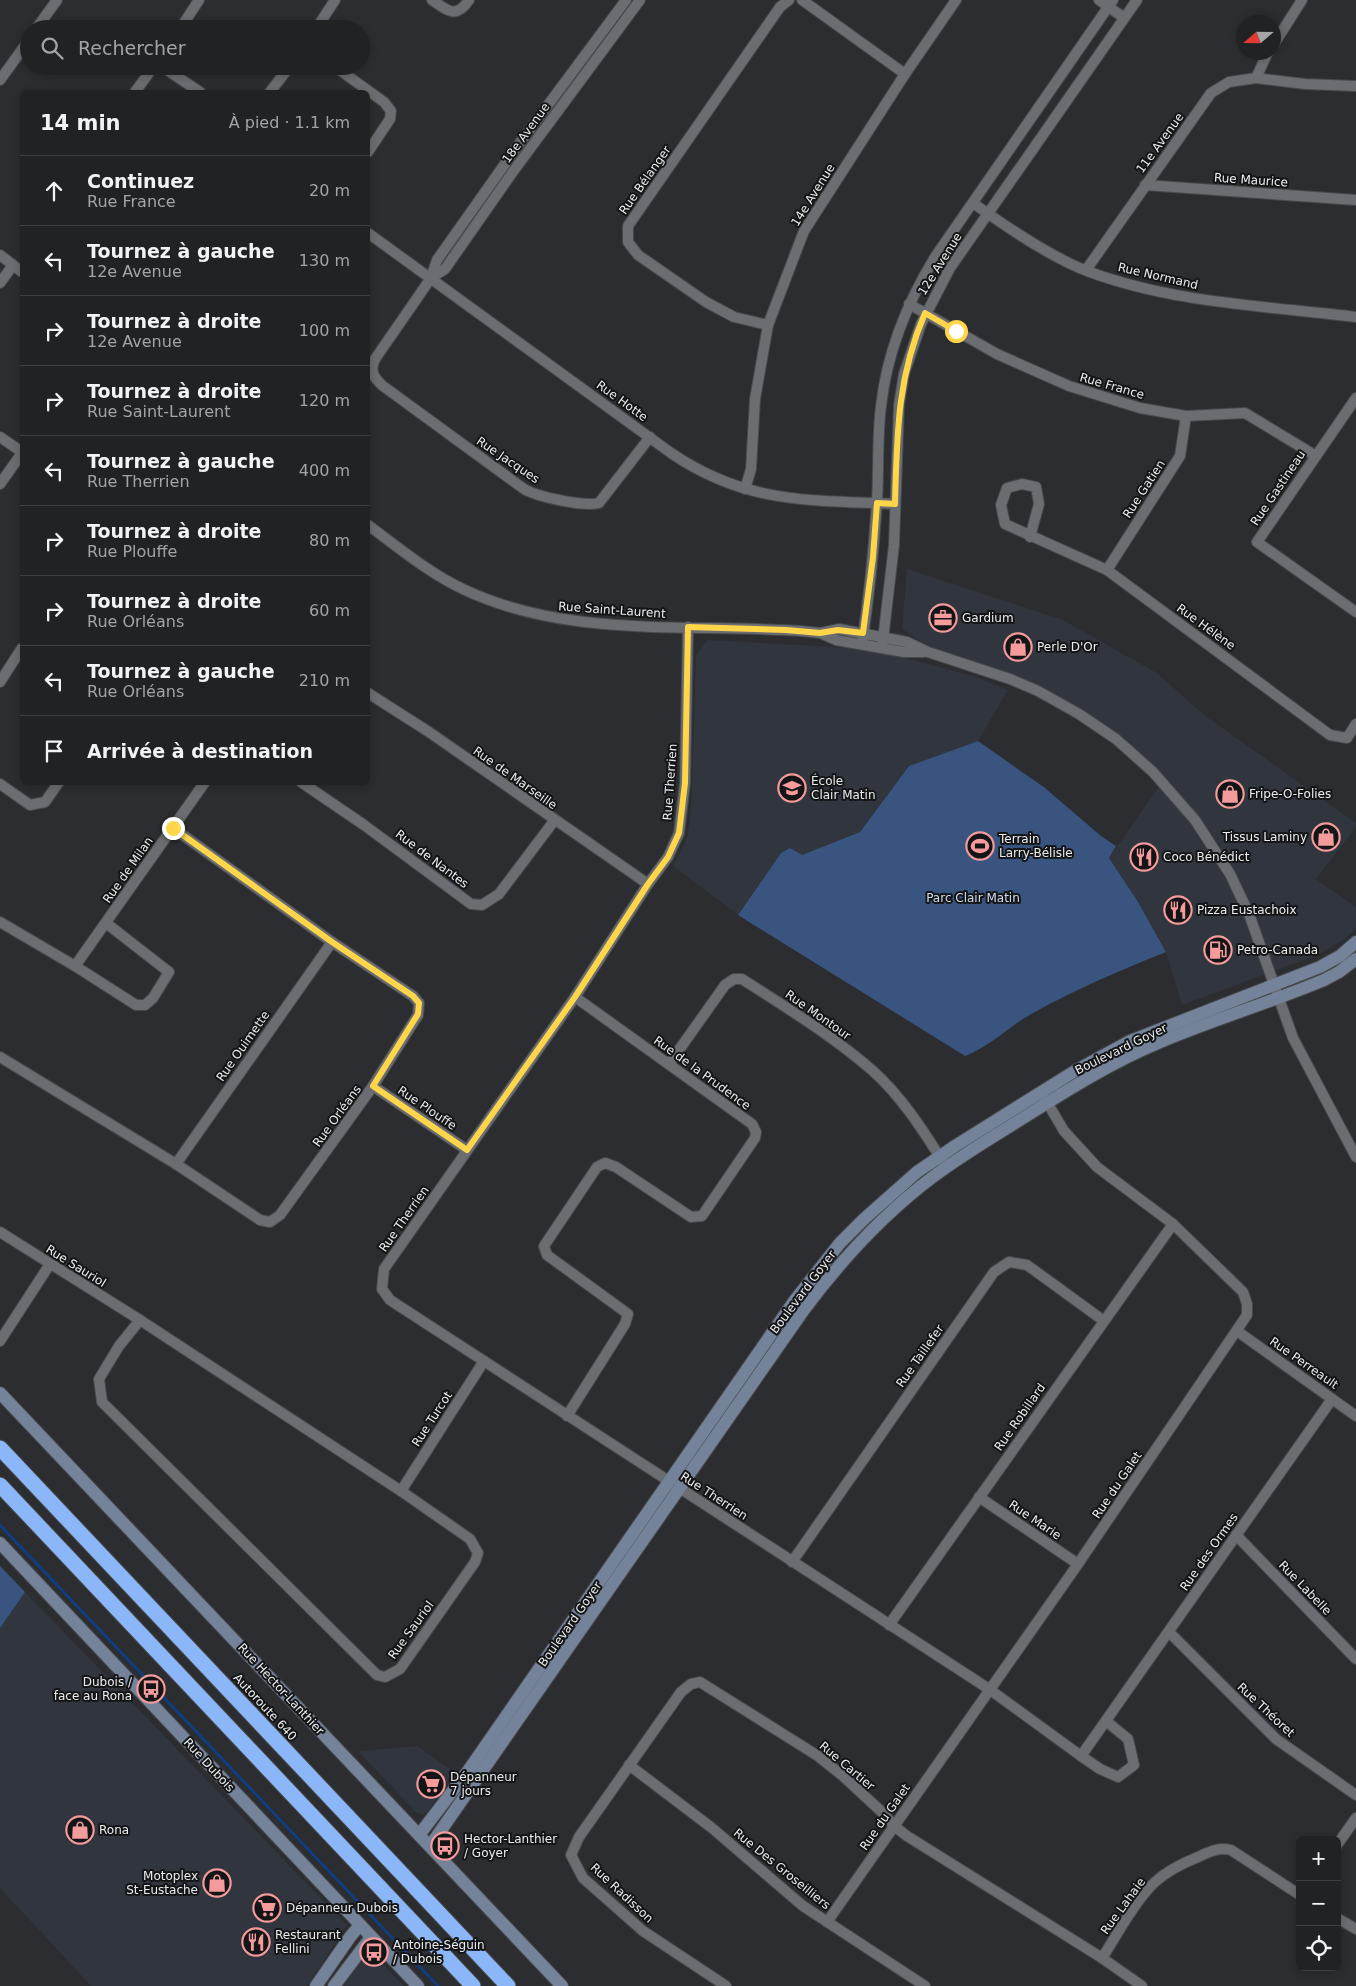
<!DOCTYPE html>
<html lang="fr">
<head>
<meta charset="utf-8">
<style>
	body { margin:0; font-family:"DejaVu Sans",sans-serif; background:#2d2f31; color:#f1f3f6 }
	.controls { position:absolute; right:15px; bottom:15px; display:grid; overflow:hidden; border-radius:8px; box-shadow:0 2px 8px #0003 }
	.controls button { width:45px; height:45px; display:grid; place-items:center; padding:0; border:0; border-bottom:1px solid #3d3f41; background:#202224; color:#f1f3f6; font:25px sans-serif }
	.compass { position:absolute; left:1236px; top:15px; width:45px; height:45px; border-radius:50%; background:#202224; box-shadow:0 2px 8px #0003; rotate:250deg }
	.stop { position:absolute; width:15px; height:15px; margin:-11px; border:4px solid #ffd54a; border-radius:50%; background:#fff }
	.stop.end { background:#ffd54a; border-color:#fff; box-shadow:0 1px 5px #0008 }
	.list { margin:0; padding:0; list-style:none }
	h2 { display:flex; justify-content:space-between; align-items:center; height:65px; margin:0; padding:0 20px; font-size:21px }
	h2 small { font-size:16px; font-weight:400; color:#a2a4a6 }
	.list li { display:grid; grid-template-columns:32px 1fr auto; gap:15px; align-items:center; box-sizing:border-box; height:70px; padding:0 20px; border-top:1px solid #3d3f41 }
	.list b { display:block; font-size:19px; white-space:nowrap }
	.list p { margin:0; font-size:16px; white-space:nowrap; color:#a2a4a6 }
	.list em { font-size:16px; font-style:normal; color:#a2a4a6 }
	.icon { flex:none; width:28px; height:28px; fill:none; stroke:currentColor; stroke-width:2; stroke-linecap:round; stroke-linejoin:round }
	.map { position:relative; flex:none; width:1356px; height:1986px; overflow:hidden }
	.search { position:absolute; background:#202224; box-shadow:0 2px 8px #0003; left:20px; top:20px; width:350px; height:55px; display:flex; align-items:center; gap:12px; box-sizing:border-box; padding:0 18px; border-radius:28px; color:#a2a4a6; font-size:19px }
	.panel { position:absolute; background:#202224; box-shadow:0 2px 8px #0003; left:20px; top:90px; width:350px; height:695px; border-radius:8px }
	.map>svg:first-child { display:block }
	.built { fill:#30353e }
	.green { fill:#39547e }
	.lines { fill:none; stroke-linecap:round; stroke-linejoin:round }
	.stream { stroke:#113d7f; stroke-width:3 }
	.street-casing { stroke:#47494b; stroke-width:12 }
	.secondary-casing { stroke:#47494b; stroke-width:14 }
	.highway-casing { stroke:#47494b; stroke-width:17 }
	.street { stroke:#6a6d71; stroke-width:10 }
	.secondary { stroke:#74839a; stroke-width:12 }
	.highway { stroke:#8bb6f8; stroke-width:15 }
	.route { stroke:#ffd54a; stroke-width:6 }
	.labels { text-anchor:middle; stroke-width:4; stroke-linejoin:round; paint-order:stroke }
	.street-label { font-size:12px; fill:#eaecee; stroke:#141517 }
	.poi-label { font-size:12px; fill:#eaecee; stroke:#141517; text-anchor:start }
	.park-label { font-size:12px; fill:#cfdcef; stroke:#141517 }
</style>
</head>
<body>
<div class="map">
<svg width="1356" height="1986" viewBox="0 0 1356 1986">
	<rect width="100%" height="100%" fill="#2b2d30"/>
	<g class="built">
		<path d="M907,569l156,51 94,53 47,42 152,108v4l-40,52 40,28v21l-11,11 -30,17 -133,49 -16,-53 -24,-43 -33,-51 56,-80 -43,-42 -50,-32 -46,-24 -98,-34 -26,-17z"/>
		<path d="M708,640l146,8 29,4 90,24 35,14 -30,51 -69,25 -49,66 -58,23 -21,-2 -43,62 -65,-49 14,-27 4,-29 5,-155z"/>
		<path d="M25,1592l322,333 -40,61h-216l-91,-98v-270z"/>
		<path d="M417,1746l37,26 -26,39 -5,4 -6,-2 -59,-62z"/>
		<path d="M369,1950l35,36h-60z"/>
	</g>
	<g class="green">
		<path d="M978,741l67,47 56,48 15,10 -7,12 29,44 28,50c-45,18 -90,37 -133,61 -24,13 -43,34 -68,43l-227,-141 43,-62 9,-5 12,7 58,-23 49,-66z"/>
		<path d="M0,1566l25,26 -25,36z"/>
	</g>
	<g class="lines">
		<path class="stream" d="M0,1525l438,461"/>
		<g class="street-casing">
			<g id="street">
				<path d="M432,0c16,11 24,19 37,0"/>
				<path d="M626,0l-107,144 -82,116 -6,18 -56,81c-6,12 -1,19 8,27l141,103c14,8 60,18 75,14l51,-66"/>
				<path d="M802,0l103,74"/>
				<path d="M1099,0l24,17"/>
				<path d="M36,29l21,-29"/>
				<path d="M180,29l19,-29"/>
				<path d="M316,29l19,-29"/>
				<path d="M1274,44l28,-44"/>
				<path d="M161,66l39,26"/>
				<path d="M334,66l50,36 7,9 -1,8 -22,33"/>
				<path d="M1256,78l49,6 51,2"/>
				<path d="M0,80l29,-40"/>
				<path d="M135,92l19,-26"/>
				<path d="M270,92l20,-26"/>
				<path d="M1145,185l211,15"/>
				<path d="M973,203c32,23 77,54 114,68 85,32 179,35 269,46"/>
				<path d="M368,233l303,220c75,51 138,47 224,51"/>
				<path d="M0,255l22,17"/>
				<path d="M1086,270l125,-177 18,-11 27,-4 12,-26"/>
				<path d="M431,278l14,-9 67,-96 128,-173"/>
				<path d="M0,283l13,-18"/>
				<path d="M909,304l88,50 72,32 71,22 46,8 59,-3 71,43"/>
				<path d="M768,325l-34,-8 -28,-15 -68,-47 -10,-13v-16l152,-219 9,-7"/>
				<path d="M1356,398l-99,144 99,70"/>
				<path d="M0,437l22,15"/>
				<path d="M0,484l22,-31"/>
				<path d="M745,489l6,-20 4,-70 13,-74 36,-94 101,-157 51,-74"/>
				<path d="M368,525c31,23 62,49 97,65 105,49 224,33 336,41l19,2 16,7 68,12h20"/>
				<path d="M1030,537l9,-33 -3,-17 -14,-3 -15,4 -6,17 4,19 102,46 223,165 17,3 9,-14"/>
				<path d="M1107,570l73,-114 6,-40"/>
				<path d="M688,627l-3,156 -6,50 -11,24 -20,27 -73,113 -191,272 -2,20 8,11 599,389 92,67 251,-357"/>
				<path d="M820,633l19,-4 68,13 21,10 82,27 28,12 41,23 37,25 37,33 42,48 35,54 19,40 44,124 63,119"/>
				<path d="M862,644c7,-47 12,-96 15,-143 2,-32 0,-64 4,-95 6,-54 26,-103 54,-149l178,-257"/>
				<path d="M882,648l12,-103 5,-140 5,-31 17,-50 29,-56 187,-268"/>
				<path d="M0,682l22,-34"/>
				<path d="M368,693l61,39 219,152"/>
				<path d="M301,782l63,43 107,79 11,1 17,-11 55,-73"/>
				<path d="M0,784l30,21 15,-3 14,-20"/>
				<path d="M0,922l75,44 61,39h9l8,-7 16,-26 -63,-49"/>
				<path d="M75,966l130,-184"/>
				<path d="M0,1057l176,107 84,56 10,2 10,-7 93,-129 45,-71 1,-12 -6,-7 -81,-54 -159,-114"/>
				<path d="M669,1064l56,-79 9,-6h8c45,29 91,57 131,92 28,25 50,59 70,91"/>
				<path d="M373,1086l94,64"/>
				<path d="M176,1164l156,-222"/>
				<path d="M0,1232l140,88 261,171 69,48 8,14 -3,9 -75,107 -15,8 -8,-2 -275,-273 -3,-23 20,-33 21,-26"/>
				<path d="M1237,1331l119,85"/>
				<path d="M0,1341l50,-77"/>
				<path d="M567,1416l58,-92 3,-10 -81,-59 -3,-9 53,-79 8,-4 11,4 75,50 11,-1 53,-78 1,-6 -4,-8 -177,-127"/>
				<path d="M401,1491l83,-130"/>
				<path d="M979,1497l99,67"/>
				<path d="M1236,1535l120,124"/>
				<path d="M792,1562l202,-290 15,-10 18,3 77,56"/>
				<path d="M889,1625l284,-401"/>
				<path d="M1169,1632l107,107 80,56"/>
				<path d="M1081,1756l19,13 18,8 16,-12 -6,-26 -22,-18"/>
				<path d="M629,1765l83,63 91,78 122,80"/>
				<path d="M1337,1845l19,-27"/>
				<path d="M1337,1918l19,11"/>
				<path d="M827,1922l251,-358 169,-249v-11l-4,-12 -70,-68 -76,-57 -33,-36 -20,-34"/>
				<path d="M1102,1958c15,-23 32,-56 53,-76 12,-11 28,-19 43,-25 11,-5 20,-10 33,-7l69,45"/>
				<path d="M726,1986l-83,-55 -60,-53 -12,-23 8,-18 102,-145 10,-8 9,-2 118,74 25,20 41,38 10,12 13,10 195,122 40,28"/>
			</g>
		</g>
		<g class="secondary-casing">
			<g id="secondary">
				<path d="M0,1393l562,593"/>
				<path d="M0,1543l418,443"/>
				<path d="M419,1835l49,-64 327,-471 45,-57 24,-24 53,-47 38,-26 120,-75 55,-30 190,-74 20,-11 16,-14"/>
				<path d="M430,1846l373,-535c38,-51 80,-97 131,-135 28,-21 59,-39 89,-58 43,-27 87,-55 135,-75 54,-23 111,-40 166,-63l15,-8 17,-13"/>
				<path d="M316,1986l34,-49 10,-12"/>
				<path d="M334,1986l37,-49"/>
			</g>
		</g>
		<g class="highway-casing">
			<g id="highway">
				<path d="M0,1448l508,538"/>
				<path d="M0,1485l473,501"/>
			</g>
		</g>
		<use href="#street" class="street"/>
		<use href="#secondary" class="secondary"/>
		<use href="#highway" class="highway"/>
	</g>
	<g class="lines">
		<path class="route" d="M173,828l159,114 81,54 6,7 -1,11 -45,72 94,64 108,-153 73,-113 20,-27 11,-24 6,-50 3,-156 98,3 34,3 18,-3 25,3 10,-76 4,-54 18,1c2,-70 2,-126 30,-191l31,18"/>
	</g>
	<defs>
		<g id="office-ring" transform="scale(1.4375)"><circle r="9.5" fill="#141517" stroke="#f59b9c" stroke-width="1.5"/><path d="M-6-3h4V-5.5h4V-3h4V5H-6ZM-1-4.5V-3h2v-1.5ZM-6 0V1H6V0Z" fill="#f59b9c"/></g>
		<g id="shop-ring" transform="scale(1.4375)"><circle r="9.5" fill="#141517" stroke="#f59b9c" stroke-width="1.5"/><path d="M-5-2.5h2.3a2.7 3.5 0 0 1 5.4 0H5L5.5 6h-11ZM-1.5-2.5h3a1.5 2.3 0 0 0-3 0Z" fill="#f59b9c"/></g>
		<g id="school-ring" transform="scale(1.4375)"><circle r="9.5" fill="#141517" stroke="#f59b9c" stroke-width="1.5"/><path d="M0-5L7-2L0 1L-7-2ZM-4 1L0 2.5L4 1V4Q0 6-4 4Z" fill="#f59b9c"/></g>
		<g id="stadium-ring" transform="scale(1.4375)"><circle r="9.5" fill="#141517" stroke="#f59b9c" stroke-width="1.5"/><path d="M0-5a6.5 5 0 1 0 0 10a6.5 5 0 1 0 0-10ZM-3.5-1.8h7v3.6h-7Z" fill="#f59b9c"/></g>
		<g id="restaurant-ring" transform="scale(1.4375)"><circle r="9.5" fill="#141517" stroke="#f59b9c" stroke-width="1.5"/><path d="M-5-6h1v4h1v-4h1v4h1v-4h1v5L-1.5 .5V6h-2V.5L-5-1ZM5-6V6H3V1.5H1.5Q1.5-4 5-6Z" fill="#f59b9c"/></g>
		<g id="fuel-ring" transform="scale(1.4375)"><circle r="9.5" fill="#141517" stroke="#f59b9c" stroke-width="1.5"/><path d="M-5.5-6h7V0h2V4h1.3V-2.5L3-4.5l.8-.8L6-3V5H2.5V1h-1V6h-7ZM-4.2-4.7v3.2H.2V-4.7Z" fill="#f59b9c"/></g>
		<g id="bus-ring" transform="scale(1.4375)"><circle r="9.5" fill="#141517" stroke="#f59b9c" stroke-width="1.5"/><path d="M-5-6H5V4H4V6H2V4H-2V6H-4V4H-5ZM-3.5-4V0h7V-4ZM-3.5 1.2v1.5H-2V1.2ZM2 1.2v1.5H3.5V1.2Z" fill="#f59b9c"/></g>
		<g id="supermarket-ring" transform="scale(1.4375)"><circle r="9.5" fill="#141517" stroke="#f59b9c" stroke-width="1.5"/><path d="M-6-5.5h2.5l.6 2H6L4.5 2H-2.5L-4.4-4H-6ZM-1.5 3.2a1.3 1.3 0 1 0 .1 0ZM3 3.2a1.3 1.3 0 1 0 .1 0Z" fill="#f59b9c"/></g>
	</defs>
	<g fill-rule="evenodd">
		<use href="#office-ring" x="943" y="618"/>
		<use href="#shop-ring" x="1018" y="647"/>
		<use href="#school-ring" x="792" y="788"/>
		<use href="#shop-ring" x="1230" y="794"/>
		<use href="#shop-ring" x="1326" y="837"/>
		<use href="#stadium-ring" x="980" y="846"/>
		<use href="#restaurant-ring" x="1144" y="857"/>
		<use href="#restaurant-ring" x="1178" y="910"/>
		<use href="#fuel-ring" x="1218" y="950"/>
		<use href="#bus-ring" x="151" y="1689"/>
		<use href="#supermarket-ring" x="431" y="1784"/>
		<use href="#shop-ring" x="80" y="1830"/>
		<use href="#bus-ring" x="445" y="1846"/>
		<use href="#shop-ring" x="217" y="1883"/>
		<use href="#supermarket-ring" x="267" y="1908"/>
		<use href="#restaurant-ring" x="256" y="1942"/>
		<use href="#bus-ring" x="374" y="1952"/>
	</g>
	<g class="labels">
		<g class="street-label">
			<text transform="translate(526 133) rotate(-54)" y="4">18e Avenue</text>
			<text transform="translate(1160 143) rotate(-54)" y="4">11e Avenue</text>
			<text transform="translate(645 180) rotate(-55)" y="4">Rue Bélanger</text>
			<text transform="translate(1251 180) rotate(4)" y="4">Rue Maurice</text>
			<text transform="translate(813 195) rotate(-58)" y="4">14e Avenue</text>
			<text transform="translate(940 264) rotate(-58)" y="4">12e Avenue</text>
			<text transform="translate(1158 276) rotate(13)" y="4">Rue Normand</text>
			<text transform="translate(1112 386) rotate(16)" y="4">Rue France</text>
			<text transform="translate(622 401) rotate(36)" y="4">Rue Hotte</text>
			<text transform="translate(508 460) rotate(34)" y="4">Rue Jacques</text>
			<text transform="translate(1278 488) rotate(-56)" y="4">Rue Gastineau</text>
			<text transform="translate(1144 489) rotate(-57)" y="4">Rue Gatien</text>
			<text transform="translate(612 610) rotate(4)" y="4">Rue Saint-Laurent</text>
			<text transform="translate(1206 627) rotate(36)" y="4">Rue Hélène</text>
			<text transform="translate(515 778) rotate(35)" y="4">Rue de Marseille</text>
			<text transform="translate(670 782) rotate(-86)" y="4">Rue Therrien</text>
			<text transform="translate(432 859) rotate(37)" y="4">Rue de Nantes</text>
			<text transform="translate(128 870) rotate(-55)" y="4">Rue de Milan</text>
			<text transform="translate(818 1015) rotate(35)" y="4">Rue Montour</text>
			<text transform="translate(243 1046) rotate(-55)" y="4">Rue Ouimette</text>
			<text transform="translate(1121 1049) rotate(-26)" y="4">Boulevard Goyer</text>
			<text transform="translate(702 1073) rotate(36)" y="4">Rue de la Prudence</text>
			<text transform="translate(427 1108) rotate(34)" y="4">Rue Plouffe</text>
			<text transform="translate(337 1116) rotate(-54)" y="4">Rue Orléans</text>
			<text transform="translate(404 1219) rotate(-55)" y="4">Rue Therrien</text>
			<text transform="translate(76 1266) rotate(32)" y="4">Rue Sauriol</text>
			<text transform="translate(803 1292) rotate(-53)" y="4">Boulevard Goyer</text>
			<text transform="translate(920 1356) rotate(-55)" y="4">Rue Taillefer</text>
			<text transform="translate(1304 1363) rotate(35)" y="4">Rue Perreault</text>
			<text transform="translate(1020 1417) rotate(-55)" y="4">Rue Robillard</text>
			<text transform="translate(432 1419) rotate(-57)" y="4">Rue Turcot</text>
			<text transform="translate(1117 1485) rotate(-56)" y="4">Rue du Galet</text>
			<text transform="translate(714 1496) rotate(33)" y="4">Rue Therrien</text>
			<text transform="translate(1035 1520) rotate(34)" y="4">Rue Marie</text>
			<text transform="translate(1209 1552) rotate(-55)" y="4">Rue des Ormes</text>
			<text transform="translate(1305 1588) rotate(46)" y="4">Rue Labelle</text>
			<text transform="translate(570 1624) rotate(-55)" y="4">Boulevard Goyer</text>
			<text transform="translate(411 1630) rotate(-54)" y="4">Rue Sauriol</text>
			<text transform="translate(281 1689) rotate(47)" y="4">Rue Hector-Lanthier</text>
			<text transform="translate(265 1707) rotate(47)" y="4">Autoroute 640</text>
			<text transform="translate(1266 1710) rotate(43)" y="4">Rue Théoret</text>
			<text transform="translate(209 1765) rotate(47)" y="4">Rue Dubois</text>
			<text transform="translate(847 1766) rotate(40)" y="4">Rue Cartier</text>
			<text transform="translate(885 1817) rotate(-55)" y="4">Rue du Galet</text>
			<text transform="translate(782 1869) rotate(39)" y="4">Rue Des Groseilliers</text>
			<text transform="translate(622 1893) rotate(43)" y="4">Rue Radisson</text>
			<text transform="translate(1123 1906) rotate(-54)" y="4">Rue Lahaie</text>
		</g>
		<g class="poi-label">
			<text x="962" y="622">Gardium</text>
			<text x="1037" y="651">Perle D'Or</text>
			<text x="811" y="785">École<tspan x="811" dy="14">Clair Matin</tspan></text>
			<text x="1249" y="798">Fripe-O-Folies</text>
			<text x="1307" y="841" text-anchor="end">Tissus Laminy</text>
			<text x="999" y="843">Terrain<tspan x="999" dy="14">Larry-Bélisle</tspan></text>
			<text x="1163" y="861">Coco Bénédict</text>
			<text x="1197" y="914">Pizza Eustachoix</text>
			<text x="1237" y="954">Petro-Canada</text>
			<text x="132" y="1686" text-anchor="end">Dubois /<tspan x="132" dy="14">face au Rona</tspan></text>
			<text x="450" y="1781">Dépanneur<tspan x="450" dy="14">7 jours</tspan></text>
			<text x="99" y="1834">Rona</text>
			<text x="464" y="1843">Hector-Lanthier<tspan x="464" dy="14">/ Goyer</tspan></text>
			<text x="198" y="1880" text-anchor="end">Motoplex<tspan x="198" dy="14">St-Eustache</tspan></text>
			<text x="286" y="1912">Dépanneur Dubois</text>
			<text x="275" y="1939">Restaurant<tspan x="275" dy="14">Fellini</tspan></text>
			<text x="393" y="1949">Antoine-Séguin<tspan x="393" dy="14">/ Dubois</tspan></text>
		</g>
		<g class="park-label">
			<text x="973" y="902">Parc Clair Matin</text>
		</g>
	</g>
</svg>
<div class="controls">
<button>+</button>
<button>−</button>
<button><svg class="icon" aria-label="locate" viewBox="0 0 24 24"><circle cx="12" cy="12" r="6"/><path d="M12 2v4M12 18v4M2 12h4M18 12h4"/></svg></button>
</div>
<svg class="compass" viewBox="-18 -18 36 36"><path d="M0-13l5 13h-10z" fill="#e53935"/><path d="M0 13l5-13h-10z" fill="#a2a4a6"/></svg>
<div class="stop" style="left:956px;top:331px"></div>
<div class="stop end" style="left:173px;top:828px"></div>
<div class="search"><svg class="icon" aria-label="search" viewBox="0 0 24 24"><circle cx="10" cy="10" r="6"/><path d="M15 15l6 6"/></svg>Rechercher</div>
<section class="panel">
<h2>14 min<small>À pied · 1.1 km</small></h2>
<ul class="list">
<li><svg class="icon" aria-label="ahead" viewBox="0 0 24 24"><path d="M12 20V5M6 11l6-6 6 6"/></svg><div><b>Continuez</b><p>Rue France</p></div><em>20 m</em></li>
<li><svg class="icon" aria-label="left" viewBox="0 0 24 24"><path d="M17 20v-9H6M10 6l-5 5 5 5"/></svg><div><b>Tournez à gauche</b><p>12e Avenue</p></div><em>130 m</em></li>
<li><svg class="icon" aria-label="right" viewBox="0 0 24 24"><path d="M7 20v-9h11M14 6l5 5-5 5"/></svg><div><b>Tournez à droite</b><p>12e Avenue</p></div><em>100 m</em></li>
<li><svg class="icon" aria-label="right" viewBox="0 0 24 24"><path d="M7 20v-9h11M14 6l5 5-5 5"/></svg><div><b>Tournez à droite</b><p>Rue Saint-Laurent</p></div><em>120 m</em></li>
<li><svg class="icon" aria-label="left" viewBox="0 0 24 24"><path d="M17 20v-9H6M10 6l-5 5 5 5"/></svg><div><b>Tournez à gauche</b><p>Rue Therrien</p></div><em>400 m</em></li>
<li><svg class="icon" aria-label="right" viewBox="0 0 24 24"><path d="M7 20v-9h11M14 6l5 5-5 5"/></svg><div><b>Tournez à droite</b><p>Rue Plouffe</p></div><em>80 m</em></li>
<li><svg class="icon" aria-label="right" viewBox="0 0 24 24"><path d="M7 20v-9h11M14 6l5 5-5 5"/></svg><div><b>Tournez à droite</b><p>Rue Orléans</p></div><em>60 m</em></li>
<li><svg class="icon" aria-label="left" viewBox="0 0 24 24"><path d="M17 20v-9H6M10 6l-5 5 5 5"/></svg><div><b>Tournez à gauche</b><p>Rue Orléans</p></div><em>210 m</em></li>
<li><svg class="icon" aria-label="arrive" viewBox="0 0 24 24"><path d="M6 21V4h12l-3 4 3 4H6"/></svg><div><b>Arrivée à destination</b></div></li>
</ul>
</section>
</div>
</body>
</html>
